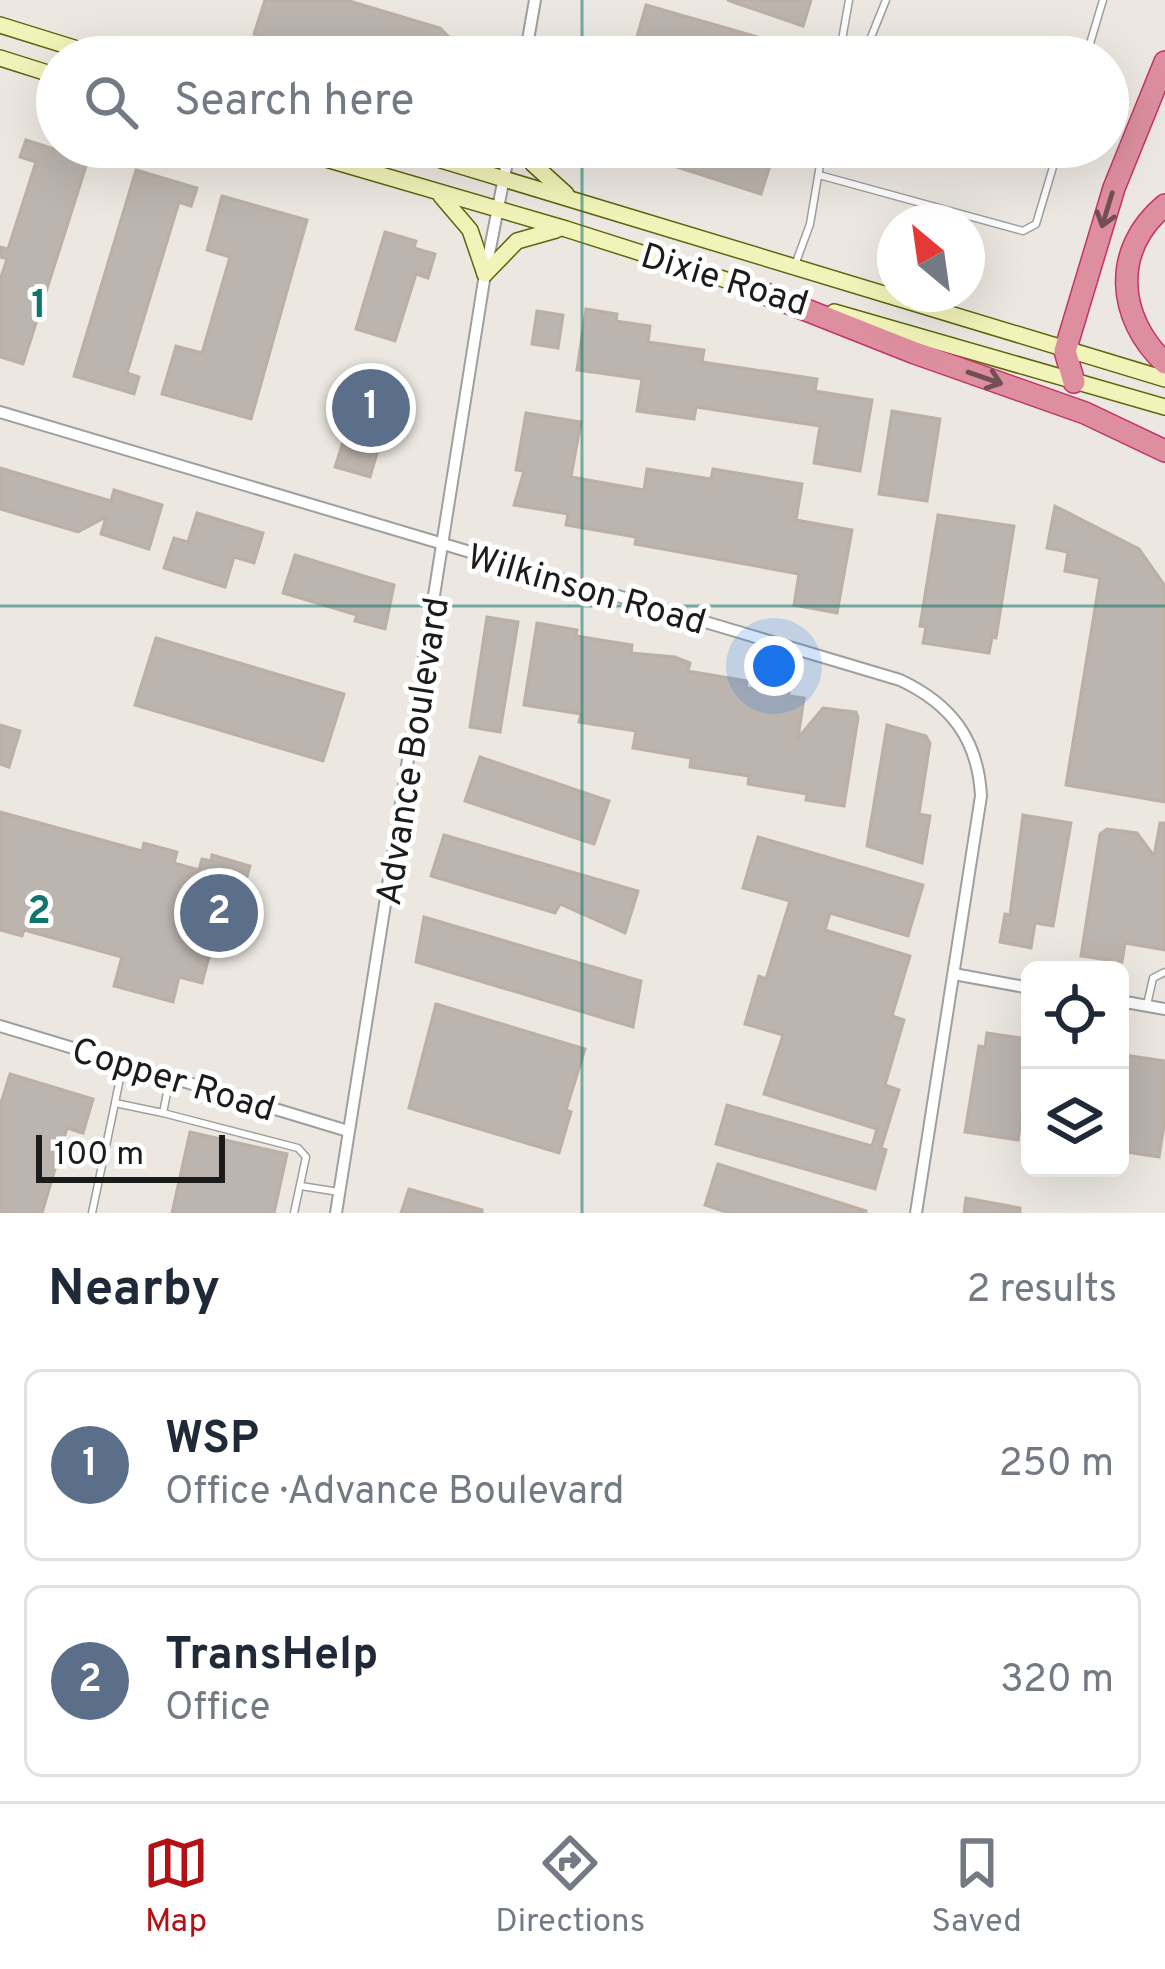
<!DOCTYPE html>
<html lang="en">
<head>
<meta charset="utf-8">
<style>
	body { margin:0; font-family:Overpass,sans-serif; background:#f2f2f3; color:#1f2937 }
	.controls { position:absolute; right:36px; bottom:36px; display:grid; overflow:hidden; border-radius:18px; box-shadow:0 12px 48px #0002 }
	.controls button { width:108px; height:108px; display:grid; place-items:center; padding:0; border:0; border-bottom:3px solid #e0e1e3; background:#fff; color:#1f2937; font:60px sans-serif }
	.compass { position:absolute; left:877px; top:204px; width:108px; height:108px; border-radius:50%; background:#fff; box-shadow:0 12px 48px #0002; rotate:331deg }
	.scale { position:absolute; left:36px; bottom:30px; width:189px; box-sizing:border-box; padding-left:12px; border:6px solid #1b1b1b; border-top:0; font-size:33px; line-height:42px; white-space:nowrap; color:#1b1b1b; -webkit-text-stroke:9px #fff; paint-order:stroke }
	.you { position:absolute; left:774px; top:666px; width:42px; height:42px; margin:-30px; border:9px solid #fff; border-radius:50%; background:#1a73e8; box-shadow:0 0 0 18px #1a73e833 }
	.badge { display:grid; place-items:center; width:78px; height:78px; border-radius:50%; background:#b41114; color:#fff; font-size:39px; font-weight:700 }
	.pin { position:absolute; translate:-50% -50%; border:6px solid #fff; box-shadow:0 3px 12px #0006 }
	.list { margin:0; padding:0; list-style:none }
	h2 { display:flex; justify-content:space-between; align-items:center; height:156px; margin:0; padding:0 48px; font-size:51px }
	h2 small { font-size:39px; font-weight:400; color:#747a83 }
	.list li { display:grid; grid-template-columns:78px 1fr auto; gap:36px; align-items:center; box-sizing:border-box; height:192px; margin:0 24px 24px; padding:0 24px; border:3px solid #e0e1e3; border-radius:18px }
	.list b { display:block; font-size:45px; white-space:nowrap }
	.list p { margin:0; font-size:39px; white-space:nowrap; color:#747a83 }
	.list em { font-size:39px; font-style:normal; color:#747a83 }
	.icon { flex:none; width:66px; height:66px; fill:none; stroke:currentColor; stroke-width:2; stroke-linecap:round; stroke-linejoin:round }
	.map { position:relative; flex:none; width:1165px; height:1213px; overflow:hidden }
	.search { position:absolute; background:#fff; box-shadow:0 12px 48px #0002; left:36px; right:36px; top:36px; height:132px; display:flex; align-items:center; gap:30px; box-sizing:border-box; padding:0 42px; border-radius:66px; color:#747a83; font-size:45px }
	.sheet { height:588px; background:#fff }
	nav { display:flex; justify-content:space-around; align-items:center; box-sizing:border-box; height:168px; border-top:3px solid #e0e1e3; background:#fff; font-size:33px; color:#747a83 }
	nav a { display:grid; justify-items:center; gap:6px }
	nav .on { color:#b41114 }
	.map>svg:first-child { display:block }
	.building { fill:#bcb4ae; stroke:#bcafa5; stroke-width:3 }
	.lines { fill:none; stroke-linecap:round; stroke-linejoin:round }
	.service-casing { stroke:#9f9f9f; stroke-width:9 }
	.minor-casing { stroke:#9f9f9f; stroke-width:14 }
	.secondary-casing { stroke:#5e660e; stroke-width:18 }
	.motorway-casing { stroke:#c53368; stroke-width:24 }
	.service { stroke:#fff; stroke-width:6 }
	.minor { stroke:#fff; stroke-width:10 }
	.secondary { stroke:#f1f3b8; stroke-width:15 }
	.motorway { stroke:#dd8f9f; stroke-width:21 }
	.oneway { stroke:#724f56 }
	.grid { fill:none; stroke:#0f766e; stroke-width:3; stroke-opacity:0.55 }
	.labels { text-anchor:middle; stroke-width:10; stroke-linejoin:round; paint-order:stroke }
	.street-label { font-size:36px; fill:#1b1b1b; stroke:#fff }
	.grid-label { font-size:39px; text-anchor:middle; font-weight:bold; fill:#0f766e; stroke:#fff; stroke-width:10; stroke-linejoin:round; paint-order:stroke }
</style>
</head>
<body>
<div class="map">
<svg width="1165" height="1213" viewBox="0 0 1165 1213">
	<rect width="100%" height="100%" fill="#ece8e1"/>
	<g class="building">
		<path d="M265,0h81l94,28 15,15 5,14h-137l-69,-23z"/>
		<path d="M727,0h84l-8,26z"/>
		<path d="M646,5l133,38 -4,14h-101l-2,-6 -10,4 -28,-8z"/>
		<path d="M26,140l62,20 -65,204 -23,-7v-77l7,-21 -7,-2v-10l8,2 28,-87 -16,-5z"/>
		<path d="M615,147h161l-15,47z"/>
		<path d="M136,170l61,18 -6,18 -12,-4 -52,171 12,4 -5,17 -60,-18z"/>
		<path d="M222,196l85,24 -56,199 -89,-25 14,-48 26,7 28,-96 -23,-7z"/>
		<path d="M385,232l31,9 -2,7 21,6 -7,24 -12,-4 -21,67 -39,-12z"/>
		<path d="M586,309l31,5 -1,7 34,5 -2,16 56,8 -2,12 115,17 -2,12 57,9 -12,71 -46,-8 6,-37 -124,-19 -2,12 -57,-8 5,-32 -65,-9z"/>
		<path d="M537,311l26,4 -5,33 -26,-4z"/>
		<path d="M361,386l33,10 -24,81 -35,-10z"/>
		<path d="M892,411l48,8 -13,82 -48,-7z"/>
		<path d="M526,413l55,9 -10,55 73,13 3,-21 64,10 2,-10 89,15 -6,36 56,10 -15,83 -43,-8 5,-31 -164,-30 1,-7 -70,-12 2,-11 -54,-9 10,-34 -8,-1z"/>
		<path d="M0,468l111,33 3,-11 48,15 -13,44 -48,-15 5,-17 -28,15 -78,-23z"/>
		<path d="M1055,506l84,43 26,37v216l-99,-17 34,-207 -35,-7 3,-19 -21,-4z"/>
		<path d="M197,513l66,20 -9,30 -20,-6 -9,30 -61,-19 10,-30 14,4z"/>
		<path d="M938,515l76,11 -18,112 -4,-1 -3,16 -66,-10 3,-16 -6,-1z"/>
		<path d="M295,555l99,30 -9,44 -30,-8 2,-6 -74,-22z"/>
		<path d="M487,617l31,5 -18,110 -30,-5z"/>
		<path d="M537,623l40,7 -1,6 56,9 -1,8 44,4 15,6 -2,8 59,10 -1,7 43,4v4l15,2 -6,40 25,-30 33,4 2,6 -14,88 -38,-6 1,-6 -59,-10 1,-8 -59,-9 1,-9 -58,-10 3,-17 -57,-9 2,-8 -57,-9z"/>
		<path d="M156,638l188,56 -21,67 -188,-56z"/>
		<path d="M0,725l20,6 -11,36 -9,-3z"/>
		<path d="M887,725l39,11 4,7 -11,71 11,2 -8,47 -55,-17z"/>
		<path d="M480,757l129,44 -15,43 -129,-43z"/>
		<path d="M0,812l142,39 2,-8 33,9 -3,11 25,7 3,-11 9,2 1,-6 38,11 -15,52 -7,-2 -3,9 -7,-2 -16,60 -23,-6 -6,25 -59,-16 8,-29 -98,-27 -2,6 -22,-6z"/>
		<path d="M1023,815l48,8 -18,103 -18,-3 -4,25 -31,-6 5,-28 5,1z"/>
		<path d="M1160,823h5v127l-40,-7 -3,19 -41,-6 19,-122 7,-5 30,4 17,23z"/>
		<path d="M444,835l194,56 -13,42 -65,-29 -5,9 -124,-37z"/>
		<path d="M758,837l165,48 -15,51 -78,-23 -5,17 85,26 -18,60 12,4 -19,65 14,5 -18,58 5,2 -11,39 -159,-45 11,-39 145,41 5,-17 -113,-35 19,-59 -38,-11 14,-48 7,3 24,-78 -47,-13z"/>
		<path d="M424,917l217,64 -8,46 -217,-65z"/>
		<path d="M436,1004l149,45 -19,61 5,2 -12,41 -150,-45z"/>
		<path d="M987,1033l41,6 -3,15h5v10l-12,76 -53,-8 14,-86 6,1z"/>
		<path d="M1124,1055l41,6v58l-6,38 -39,-6z"/>
		<path d="M10,1074l83,25 -10,34 -16,-5 -25,85h-42v-107z"/>
		<path d="M190,1132l97,22 -13,59h-102z"/>
		<path d="M718,1164l148,47 -1,2h-136l-24,-8z"/>
		<path d="M409,1189l73,21v3h-81z"/>
		<path d="M966,1198l54,10v5h-56z"/>
	</g>
	<g class="lines">
		<g class="service-casing">
			<g id="service">
				<path d="M839,57l10,-57"/>
				<path d="M863,57l23,-57"/>
				<path d="M1086,57l17,-57"/>
				<path d="M819,175l204,56 13,-7 23,-77"/>
				<path d="M795,265l15,-41 13,-77"/>
				<path d="M1147,1005l6,-27 12,-6"/>
				<path d="M123,1063l-8,40 48,10 7,-35"/>
				<path d="M163,1113l135,35 8,9 -12,56"/>
				<path d="M301,1186l38,6"/>
				<path d="M92,1213l23,-110"/>
			</g>
		</g>
		<g class="minor-casing">
			<g id="minor">
				<path d="M525,57l10,-57"/>
				<path d="M0,412l900,268c51,24 78,59 81,116l-65,417"/>
				<path d="M954,974l76,14"/>
				<path d="M1120,1001l45,8"/>
				<path d="M0,1026l348,105"/>
				<path d="M336,1213l149,-939 25,-127"/>
			</g>
		</g>
		<g class="secondary-casing">
			<g id="secondary">
				<path d="M0,25l103,32"/>
				<path d="M0,58l57,18"/>
				<path d="M285,147l281,82 198,63"/>
				<path d="M398,147l767,232"/>
				<path d="M524,147l9,17 33,30"/>
				<path d="M447,161l28,-6 14,-8"/>
				<path d="M441,196l29,34 15,44"/>
				<path d="M485,274l32,-33 39,-11"/>
				<path d="M834,312l331,95"/>
			</g>
		</g>
		<g class="motorway-casing">
			<g id="motorway">
				<path d="M1165,205c-54,45 -48,113 0,158"/>
				<path d="M758,291l157,62 170,60 80,38"/>
				<path d="M1074,382l-9,-31 49,-163 51,-126"/>
			</g>
		</g>
		<use href="#service" class="service"/>
		<use href="#minor" class="minor"/>
		<use href="#secondary" class="secondary"/>
		<use href="#motorway" class="motorway"/>
	</g>
	<defs><path id="oneway-shaft" d="M-6 0H5M1.5-3L5.5 0L1.5 3" fill="none" stroke-width="1.6" stroke-linecap="round" stroke-linejoin="round" transform="scale(3)"/></defs>
	<g class="oneway">
		<use href="#oneway-shaft" transform="translate(1107 210) rotate(107)"/>
		<use href="#oneway-shaft" transform="translate(985 378) rotate(19)"/>
	</g>
	<path class="grid" d="M582,0v57M582,147v1066M0,606h1165"/>
	<g class="labels">
		<g class="street-label">
			<text transform="translate(725 278) rotate(17)" y="13">Dixie Road</text>
			<text transform="translate(587 588) rotate(16)" y="13">Wilkinson Road</text>
			<text transform="translate(411 751) rotate(-81)" y="13">Advance Boulevard</text>
			<text transform="translate(174 1078) rotate(17)" y="13">Copper Road</text>
		</g>
	</g>
	<g class="grid-label">
		<text x="39" y="317">1</text>
		<text x="39" y="923">2</text>
	</g>
</svg>
<div class="controls">
<button><svg class="icon" aria-label="locate" viewBox="0 0 24 24"><circle cx="12" cy="12" r="6"/><path d="M12 2v4M12 18v4M2 12h4M18 12h4"/></svg></button>
<button><svg class="icon" aria-label="layers" viewBox="0 0 24 24"><path d="M12 4l9 5-9 5-9-5zM3 14l9 5 9-5"/></svg></button>
</div>
<svg class="compass" viewBox="-18 -18 36 36"><path d="M0-13l5 13h-10z" fill="#e53935"/><path d="M0 13l5-13h-10z" fill="#747a83"/></svg>
<div class="scale">100 m</div>
<div class="you"></div>
<div class="pin badge" style="left:371px;top:408px;background:#5c6f8a">1</div>
<div class="pin badge" style="left:219px;top:913px;background:#5c6f8a">2</div>
<div class="search"><svg class="icon" aria-label="search" viewBox="0 0 24 24"><circle cx="10" cy="10" r="6"/><path d="M15 15l6 6"/></svg>Search here</div>
</div>
<section class="sheet">
<h2>Nearby<small>2 results</small></h2>
<ul class="list">
<li><span class="badge" style="background:#5c6f8a">1</span><div><b>WSP</b><p>Office · Advance Boulevard</p></div><em>250 m</em></li>
<li><span class="badge" style="background:#5c6f8a">2</span><div><b>TransHelp</b><p>Office</p></div><em>320 m</em></li>
</ul>
</section>
<nav>
<a class="on"><svg class="icon" aria-label="map" viewBox="0 0 24 24"><path d="M3 6l6-2 6 2 6-2v14l-6 2-6-2-6 2zM9 4v14M15 6v14"/></svg>Map</a>
<a><svg class="icon" aria-label="directions" viewBox="0 0 24 24"><path d="M12 3l9 9-9 9-9-9zM9 14v-3h6M13 9l2 2-2 2"/></svg>Directions</a>
<a><svg class="icon" aria-label="saved" viewBox="0 0 24 24"><path d="M7 4h10v16l-5-4-5 4z"/></svg>Saved</a>
</nav>
</body>
</html>
